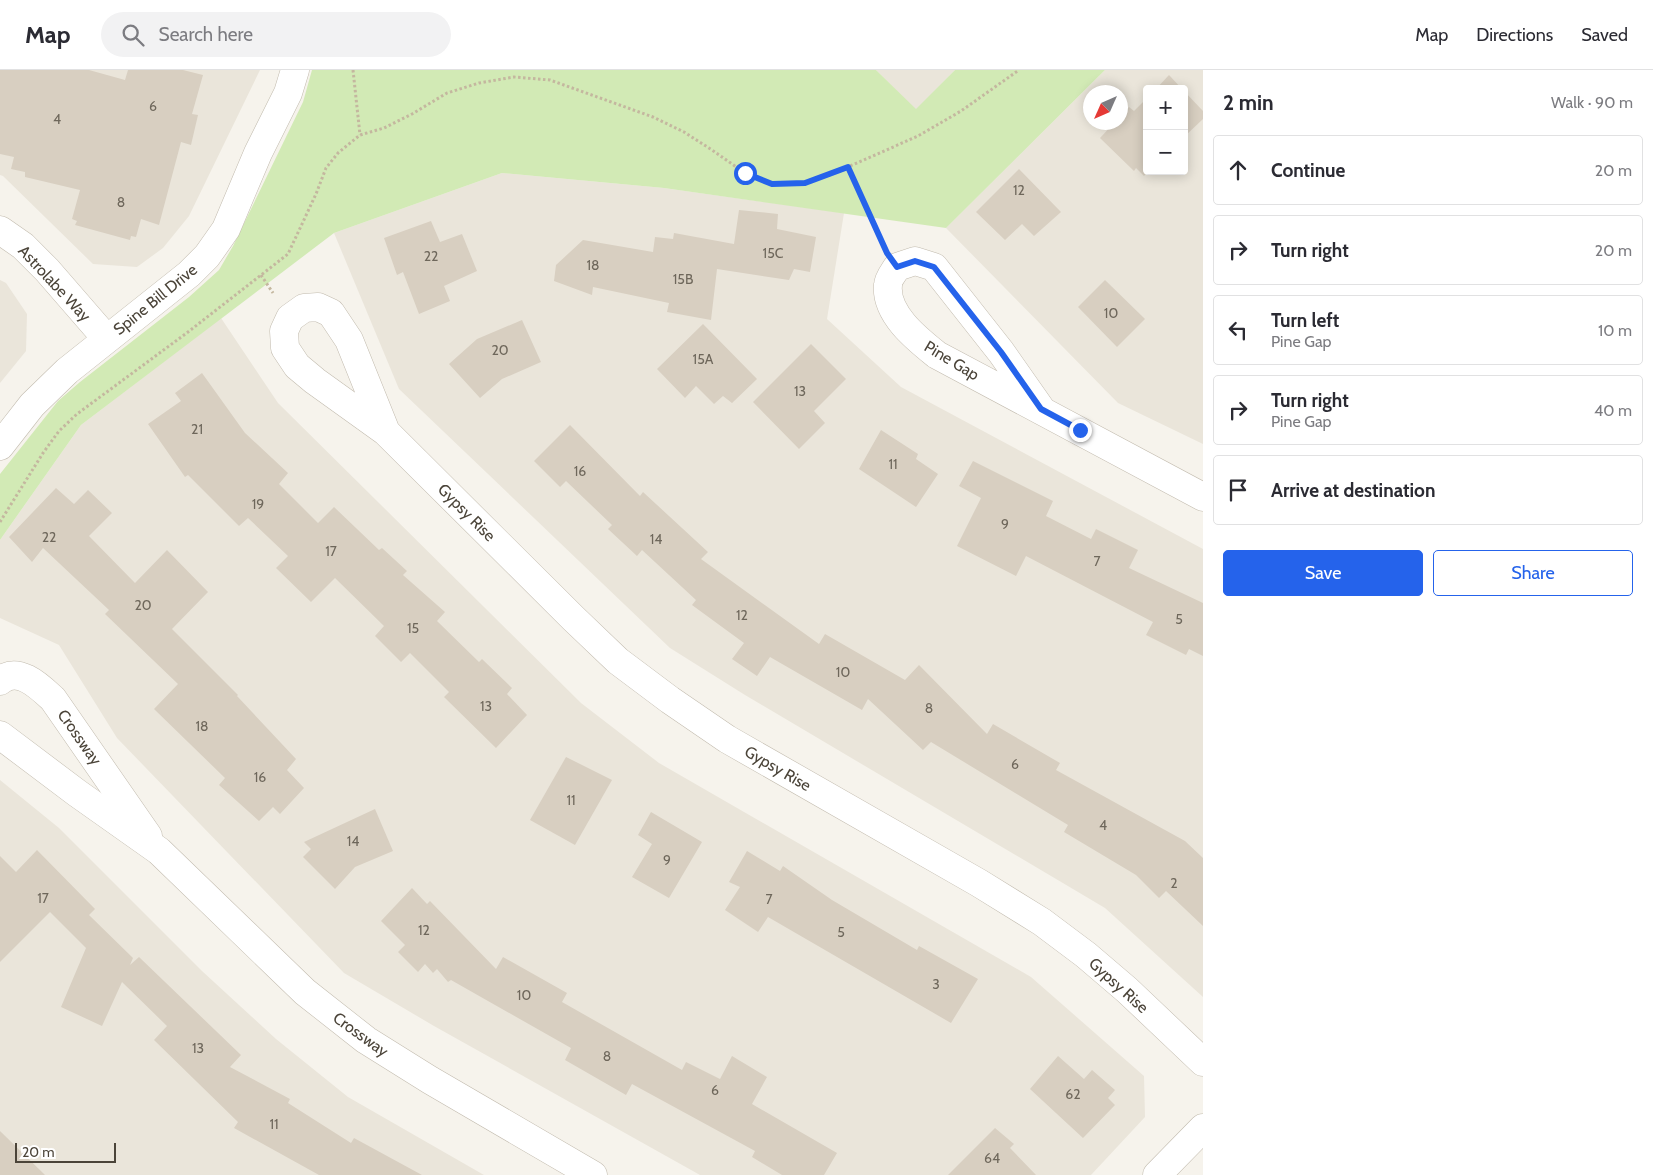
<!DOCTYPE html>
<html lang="en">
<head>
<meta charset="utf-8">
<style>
	body { margin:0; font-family:Cabin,sans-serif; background:#f2f2f3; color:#2b2b33 }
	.controls { position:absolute; right:15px; top:15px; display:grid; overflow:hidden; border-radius:5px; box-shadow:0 2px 12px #0003 }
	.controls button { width:45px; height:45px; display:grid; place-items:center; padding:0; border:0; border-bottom:1px solid #e1e1e2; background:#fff; color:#2b2b33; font:25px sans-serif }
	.compass { position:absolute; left:1083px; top:15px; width:45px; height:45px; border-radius:50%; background:#fff; box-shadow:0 2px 12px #0003; rotate:225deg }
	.scale { position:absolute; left:15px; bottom:12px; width:101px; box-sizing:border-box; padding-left:5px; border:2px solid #4b4439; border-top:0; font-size:14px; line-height:18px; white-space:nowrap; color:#4b4439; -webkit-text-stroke:4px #fff; paint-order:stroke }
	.stop { position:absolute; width:15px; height:15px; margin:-11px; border:4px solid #2563eb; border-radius:50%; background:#fff }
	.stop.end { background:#2563eb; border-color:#fff; box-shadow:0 1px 5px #0008 }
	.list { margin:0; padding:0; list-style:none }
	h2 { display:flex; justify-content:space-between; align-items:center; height:65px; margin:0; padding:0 20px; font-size:21px }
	h2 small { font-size:16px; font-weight:400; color:#7c7c81 }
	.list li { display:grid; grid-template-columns:32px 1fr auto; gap:15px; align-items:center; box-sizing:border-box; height:70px; margin:0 10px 10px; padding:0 10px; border:1px solid #e1e1e2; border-radius:5px }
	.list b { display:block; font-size:19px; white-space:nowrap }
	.list p { margin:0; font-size:16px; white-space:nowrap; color:#7c7c81 }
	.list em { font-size:16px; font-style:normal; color:#7c7c81 }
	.actions { display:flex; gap:10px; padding:15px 20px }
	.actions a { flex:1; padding:11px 0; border:1px solid #2563eb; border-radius:5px; text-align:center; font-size:18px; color:#2563eb }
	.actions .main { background:#2563eb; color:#fff }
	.icon { flex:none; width:28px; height:28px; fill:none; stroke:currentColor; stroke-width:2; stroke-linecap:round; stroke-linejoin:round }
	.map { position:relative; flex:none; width:1203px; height:1105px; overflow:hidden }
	header { display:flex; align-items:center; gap:30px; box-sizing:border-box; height:70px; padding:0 25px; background:#fff; border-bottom:1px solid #e1e1e2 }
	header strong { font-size:24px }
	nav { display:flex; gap:28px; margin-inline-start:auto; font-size:18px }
	.search { width:350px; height:45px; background:#f2f2f3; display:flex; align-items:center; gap:12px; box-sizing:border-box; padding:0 18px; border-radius:28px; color:#7c7c81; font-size:19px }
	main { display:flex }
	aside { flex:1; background:#fff }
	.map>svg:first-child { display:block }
	.residential { fill:#eae5da; fill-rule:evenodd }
	.green { fill:#d2eab5 }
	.building { fill:#d8cfc1 }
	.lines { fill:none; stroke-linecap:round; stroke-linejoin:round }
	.minor-casing { stroke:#c2bbae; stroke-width:29 }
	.tertiary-casing { stroke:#c2bbae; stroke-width:29 }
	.path { stroke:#c4b79f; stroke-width:3; stroke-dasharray:2.5 2.5; stroke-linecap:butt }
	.minor { stroke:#fff; stroke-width:28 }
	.tertiary { stroke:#fff; stroke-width:28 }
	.route { stroke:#2563eb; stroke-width:6 }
	.labels { text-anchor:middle; stroke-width:4.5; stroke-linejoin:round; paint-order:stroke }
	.number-label { font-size:14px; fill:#6e675b }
	.street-label { font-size:16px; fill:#4b4439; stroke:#fff }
</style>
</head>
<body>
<header>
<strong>Map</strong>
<div class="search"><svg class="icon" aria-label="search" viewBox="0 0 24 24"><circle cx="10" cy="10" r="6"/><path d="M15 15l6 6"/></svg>Search here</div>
<nav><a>Map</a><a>Directions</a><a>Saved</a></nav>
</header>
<main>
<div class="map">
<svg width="1203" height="1105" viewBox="0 0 1203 1105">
	<rect width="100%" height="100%" fill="#f6f3ec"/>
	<g class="residential">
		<path d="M0,0h260l-71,146 -26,32 -26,19 -44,-3 -90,-88 -3,-1z"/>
		<path d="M876,0h79l-39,40z"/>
		<path d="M1105,0h98v374l-85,-41 -172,-175zM1147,19h37v82h-37zM1090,22h30v30h-30z"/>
		<path d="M502,103l162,15 180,25 -17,106 74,68 302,162v448l-98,-89 -360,-213 -75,-47 -271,-259 -65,-156z"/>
		<path d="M0,210l6,3 21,31 -1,37 -26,32z"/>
		<path d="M221,248l57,85 303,300 78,60 372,214 113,99 1,41 -54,58h-391l-266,-149 -90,-53 -227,-235 -58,-93 -59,-27v-78l81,-115z"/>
		<path d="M0,710l59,48 143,143 74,68 72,58 136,78h-484z"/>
	</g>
	<path class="green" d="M312,0h564l40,39 39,-39h150l-159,158 -282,-40 -162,-15 -168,60 -253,192 -81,115v-66l58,-73 22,-19 109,-85 30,-27 14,-24 70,-144z"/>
	<g class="building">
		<path d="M0,0h89l36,10 3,-10h55l20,5 -11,39 6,1 -7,30 -10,-3 -22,83 -18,-6 -5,18 -5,-1 -1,4 -55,-15 2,-4 -5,-2 8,-29 -55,-13v-5l-14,-3 3,-12 -14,-3z"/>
		<path d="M1169,5l13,14h-26z"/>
		<path d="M1184,21l19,20v8l-19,18z"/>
		<path d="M1147,28l1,73 -4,5 -8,-8 -2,3 -34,-33 15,-16h5v-6l9,-9 5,4z"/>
		<path d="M1019,99l42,43 -27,24 -12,-12 -17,16 -29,-28z"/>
		<path d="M739,140l39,4 -1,15 39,8 -6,35 -16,-3 -5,11 -72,-11 -6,51 -44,-8 2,-9 -76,-16 -1,8 -38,-14 2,-16 27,-25 70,12 2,-15 18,2 1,-6 60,11z"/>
		<path d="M431,151l9,21 22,-8 15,37 -33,15 6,15 -31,13 -16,-42 -6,3 -13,-37z"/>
		<path d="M1105,210l40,39 -28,28 -39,-40z"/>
		<path d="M522,250l19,42 -39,17 -22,19 -31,-34 28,-25z"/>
		<path d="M703,254l54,55 -25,24 -9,-7 -9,8 -18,-18 -11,12 -28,-29z"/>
		<path d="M811,274l35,35 -32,32 11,12 -26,26 -46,-47z"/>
		<path d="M202,303l43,60 43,40 -9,11 39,39 16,-16 45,43 3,-2 25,23 -4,4 42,37 -8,9 42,41 3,-3 30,29 -5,6 20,21 -31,33 -52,-51 5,-5 -39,-39 -9,9 -26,-26 9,-10 -49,-48 -24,24 -35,-34 12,-12 -40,-38 -9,8 -51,-51 -3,2 -37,-53 33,-23 -6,-8z"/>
		<path d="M570,355l70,71 3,-4 65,60 -7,7 118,85 6,-10 80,46 14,-15 68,69 6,-10 67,39 -4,7 129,71 18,17v68l-37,-35 -7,7 -23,-23 -72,-43 4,-7 -137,-83 -8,8 -55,-51 -6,11 -92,-53 -13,19 -25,-17 12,-16 -52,-38 4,-5 -54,-50 -5,6 -29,-27 4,-4 -46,-44 -6,6 -26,-26z"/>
		<path d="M881,360l37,24 -2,5 22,15 -22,33 -57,-38z"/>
		<path d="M973,391l80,40 -7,15 45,23 5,-10 42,21 -9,18 74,35v53l-14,-7 -3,6 -40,-20 7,-13 -127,-66 -10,20 -59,-30 24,-48 -22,-12z"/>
		<path d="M56,418l18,16 14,-14 24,23 -23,23 46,47 32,-33 41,42 -36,37 66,66 -1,1 59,63 -9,11 17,18 -24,26 -7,-7 -14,14 -40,-36 6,-7 -71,-69 24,-25 -73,-70 4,-4 -66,-62 -11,14 -23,-25z"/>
		<path d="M566,687l46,23 -37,65 -45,-25z"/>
		<path d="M375,739l18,42 -38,16 -20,22 -32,-32 8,-8 -7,-7z"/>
		<path d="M651,742l51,30 -33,56 -37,-21 20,-33 -14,-9z"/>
		<path d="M37,780l58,59 -6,6 44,43 -3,7 9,-8 102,98 -11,12 60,32 -2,4 63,40 3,-5 68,37h-103l-85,-47 4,-6 -84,-82 13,-14 -45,-44 -20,44 -41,-19 25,-59 -36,-36 -50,50v-106l16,16z"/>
		<path d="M747,781l33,20 3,-5 49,34 85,50 2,-4 59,33 -27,44 -183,-106 -10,15 -33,-22 15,-23 -11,-5z"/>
		<path d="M412,818l15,16 3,-3 66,68 7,-12 64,36 -5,9 120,68 4,-8 34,17 12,-23 35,21 -15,27 85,49 -13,22h-42l-30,-18 3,-6 -123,-67 -6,11 -61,-35 6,-12 -120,-68 -3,2 -11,-13 -4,4 -8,-9 -7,8 -20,-20 7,-7 -24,-24z"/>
		<path d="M1058,986l26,23 8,-9 23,20 -7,8 7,7 -32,33 -53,-49z"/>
		<path d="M995,1058l19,16 -4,4 26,27h-88z"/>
		<path d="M0,1061l45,44h-45z"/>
	</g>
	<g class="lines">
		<g class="minor-casing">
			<g id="minor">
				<path d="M0,160l23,16 24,24 59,68"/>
				<path d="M1041,339l-40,-57 -67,-85 -19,-6 -18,6c-3,5 -9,12 -9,18 -3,29 29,54 49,70l266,142"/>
				<path d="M386,362l-37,-92 -18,-27 -13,-6 -14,1 -14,10 -6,13 1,17 12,18 18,15 71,51 187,186 45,43 52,39 57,39 252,144 63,39 44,33 41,35 76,72"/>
				<path d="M0,376l32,-41 35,-34 122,-97 18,-18 19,-27 32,-76 30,-60 7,-23"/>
				<path d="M0,611c18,-16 40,6 53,18l95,137"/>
				<path d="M0,665l77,58 82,58 146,141 61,48 64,40 163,95"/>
			</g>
		</g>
		<g class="tertiary-casing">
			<path id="tertiary" d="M1157,1105l46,-47"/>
		</g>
		<g class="path">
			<path d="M353,0l7,65"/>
			<path d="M848,97l33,74"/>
			<path d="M261,205l12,18"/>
			<path d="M0,452l43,-69 16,-22 18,-17 111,-82 100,-78 28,-60 10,-26 12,-15 22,-18 24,-7 28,-14 35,-21 32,-10 35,-6 36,3 103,37 31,15 28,18 33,23 27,11 33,-1 43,-16 70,-31 43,-25 58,-41"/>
		</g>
		<use href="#minor" class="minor"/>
		<use href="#tertiary" class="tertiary"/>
	</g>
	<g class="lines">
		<path class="route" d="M745,103l27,11 33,-1 43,-16 39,86 10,14 18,-6 19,6 67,85 40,57 39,21"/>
	</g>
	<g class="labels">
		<g class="number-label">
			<text x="153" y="41">6</text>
			<text x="57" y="54">4</text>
			<text x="1019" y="125">12</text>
			<text x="121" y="137">8</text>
			<text x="773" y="188">15C</text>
			<text x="431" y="191">22</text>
			<text x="593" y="200">18</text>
			<text x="683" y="214">15B</text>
			<text x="1111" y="248">10</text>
			<text x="500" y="285">20</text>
			<text x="703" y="294">15A</text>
			<text x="800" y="326">13</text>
			<text x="197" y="364">21</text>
			<text x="893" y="399">11</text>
			<text x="580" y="406">16</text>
			<text x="258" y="439">19</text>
			<text x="1005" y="459">9</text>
			<text x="49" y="472">22</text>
			<text x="656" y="474">14</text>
			<text x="331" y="486">17</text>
			<text x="1097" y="496">7</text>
			<text x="143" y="540">20</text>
			<text x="742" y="550">12</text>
			<text x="1179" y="554">5</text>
			<text x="413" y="563">15</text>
			<text x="843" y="607">10</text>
			<text x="486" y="641">13</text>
			<text x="929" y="643">8</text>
			<text x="202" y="661">18</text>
			<text x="1015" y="699">6</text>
			<text x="260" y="712">16</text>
			<text x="571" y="735">11</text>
			<text x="1103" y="760">4</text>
			<text x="353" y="776">14</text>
			<text x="667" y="795">9</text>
			<text x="1174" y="818">2</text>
			<text x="43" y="833">17</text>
			<text x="769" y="834">7</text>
			<text x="424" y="865">12</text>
			<text x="841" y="867">5</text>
			<text x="936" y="919">3</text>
			<text x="524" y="930">10</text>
			<text x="198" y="983">13</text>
			<text x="607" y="991">8</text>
			<text x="715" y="1025">6</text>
			<text x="1073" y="1029">62</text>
			<text x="274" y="1059">11</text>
			<text x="992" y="1093">64</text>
		</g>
		<g class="street-label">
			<text transform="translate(55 213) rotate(47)" y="6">Astrolabe Way</text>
			<text transform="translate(155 229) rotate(-39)" y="6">Spine Bill Drive</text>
			<text transform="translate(952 290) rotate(31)" y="6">Pine Gap</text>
			<text transform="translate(467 442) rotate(45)" y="6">Gypsy Rise</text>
			<text transform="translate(80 667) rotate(55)" y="6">Crossway</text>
			<text transform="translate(778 698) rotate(30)" y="6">Gypsy Rise</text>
			<text transform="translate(1119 915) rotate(42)" y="6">Gypsy Rise</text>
			<text transform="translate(361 964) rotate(36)" y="6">Crossway</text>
		</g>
	</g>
</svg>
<div class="controls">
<button>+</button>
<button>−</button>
</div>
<svg class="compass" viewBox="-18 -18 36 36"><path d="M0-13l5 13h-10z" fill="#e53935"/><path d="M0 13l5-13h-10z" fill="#7c7c81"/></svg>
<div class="scale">20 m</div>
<div class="stop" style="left:745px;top:103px"></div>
<div class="stop end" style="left:1080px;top:360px"></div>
</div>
<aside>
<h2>2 min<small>Walk · 90 m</small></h2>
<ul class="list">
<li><svg class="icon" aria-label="ahead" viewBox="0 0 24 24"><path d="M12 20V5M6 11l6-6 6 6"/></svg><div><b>Continue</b></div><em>20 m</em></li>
<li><svg class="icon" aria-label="right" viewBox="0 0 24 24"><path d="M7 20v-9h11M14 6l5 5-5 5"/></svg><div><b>Turn right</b></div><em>20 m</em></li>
<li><svg class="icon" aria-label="left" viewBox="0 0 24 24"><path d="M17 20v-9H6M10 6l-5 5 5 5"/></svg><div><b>Turn left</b><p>Pine Gap</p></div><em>10 m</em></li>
<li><svg class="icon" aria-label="right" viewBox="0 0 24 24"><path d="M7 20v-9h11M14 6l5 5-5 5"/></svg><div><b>Turn right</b><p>Pine Gap</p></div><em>40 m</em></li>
<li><svg class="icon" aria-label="arrive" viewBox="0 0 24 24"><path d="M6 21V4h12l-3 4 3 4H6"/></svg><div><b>Arrive at destination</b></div></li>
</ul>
<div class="actions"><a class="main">Save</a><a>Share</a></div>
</aside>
</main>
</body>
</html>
